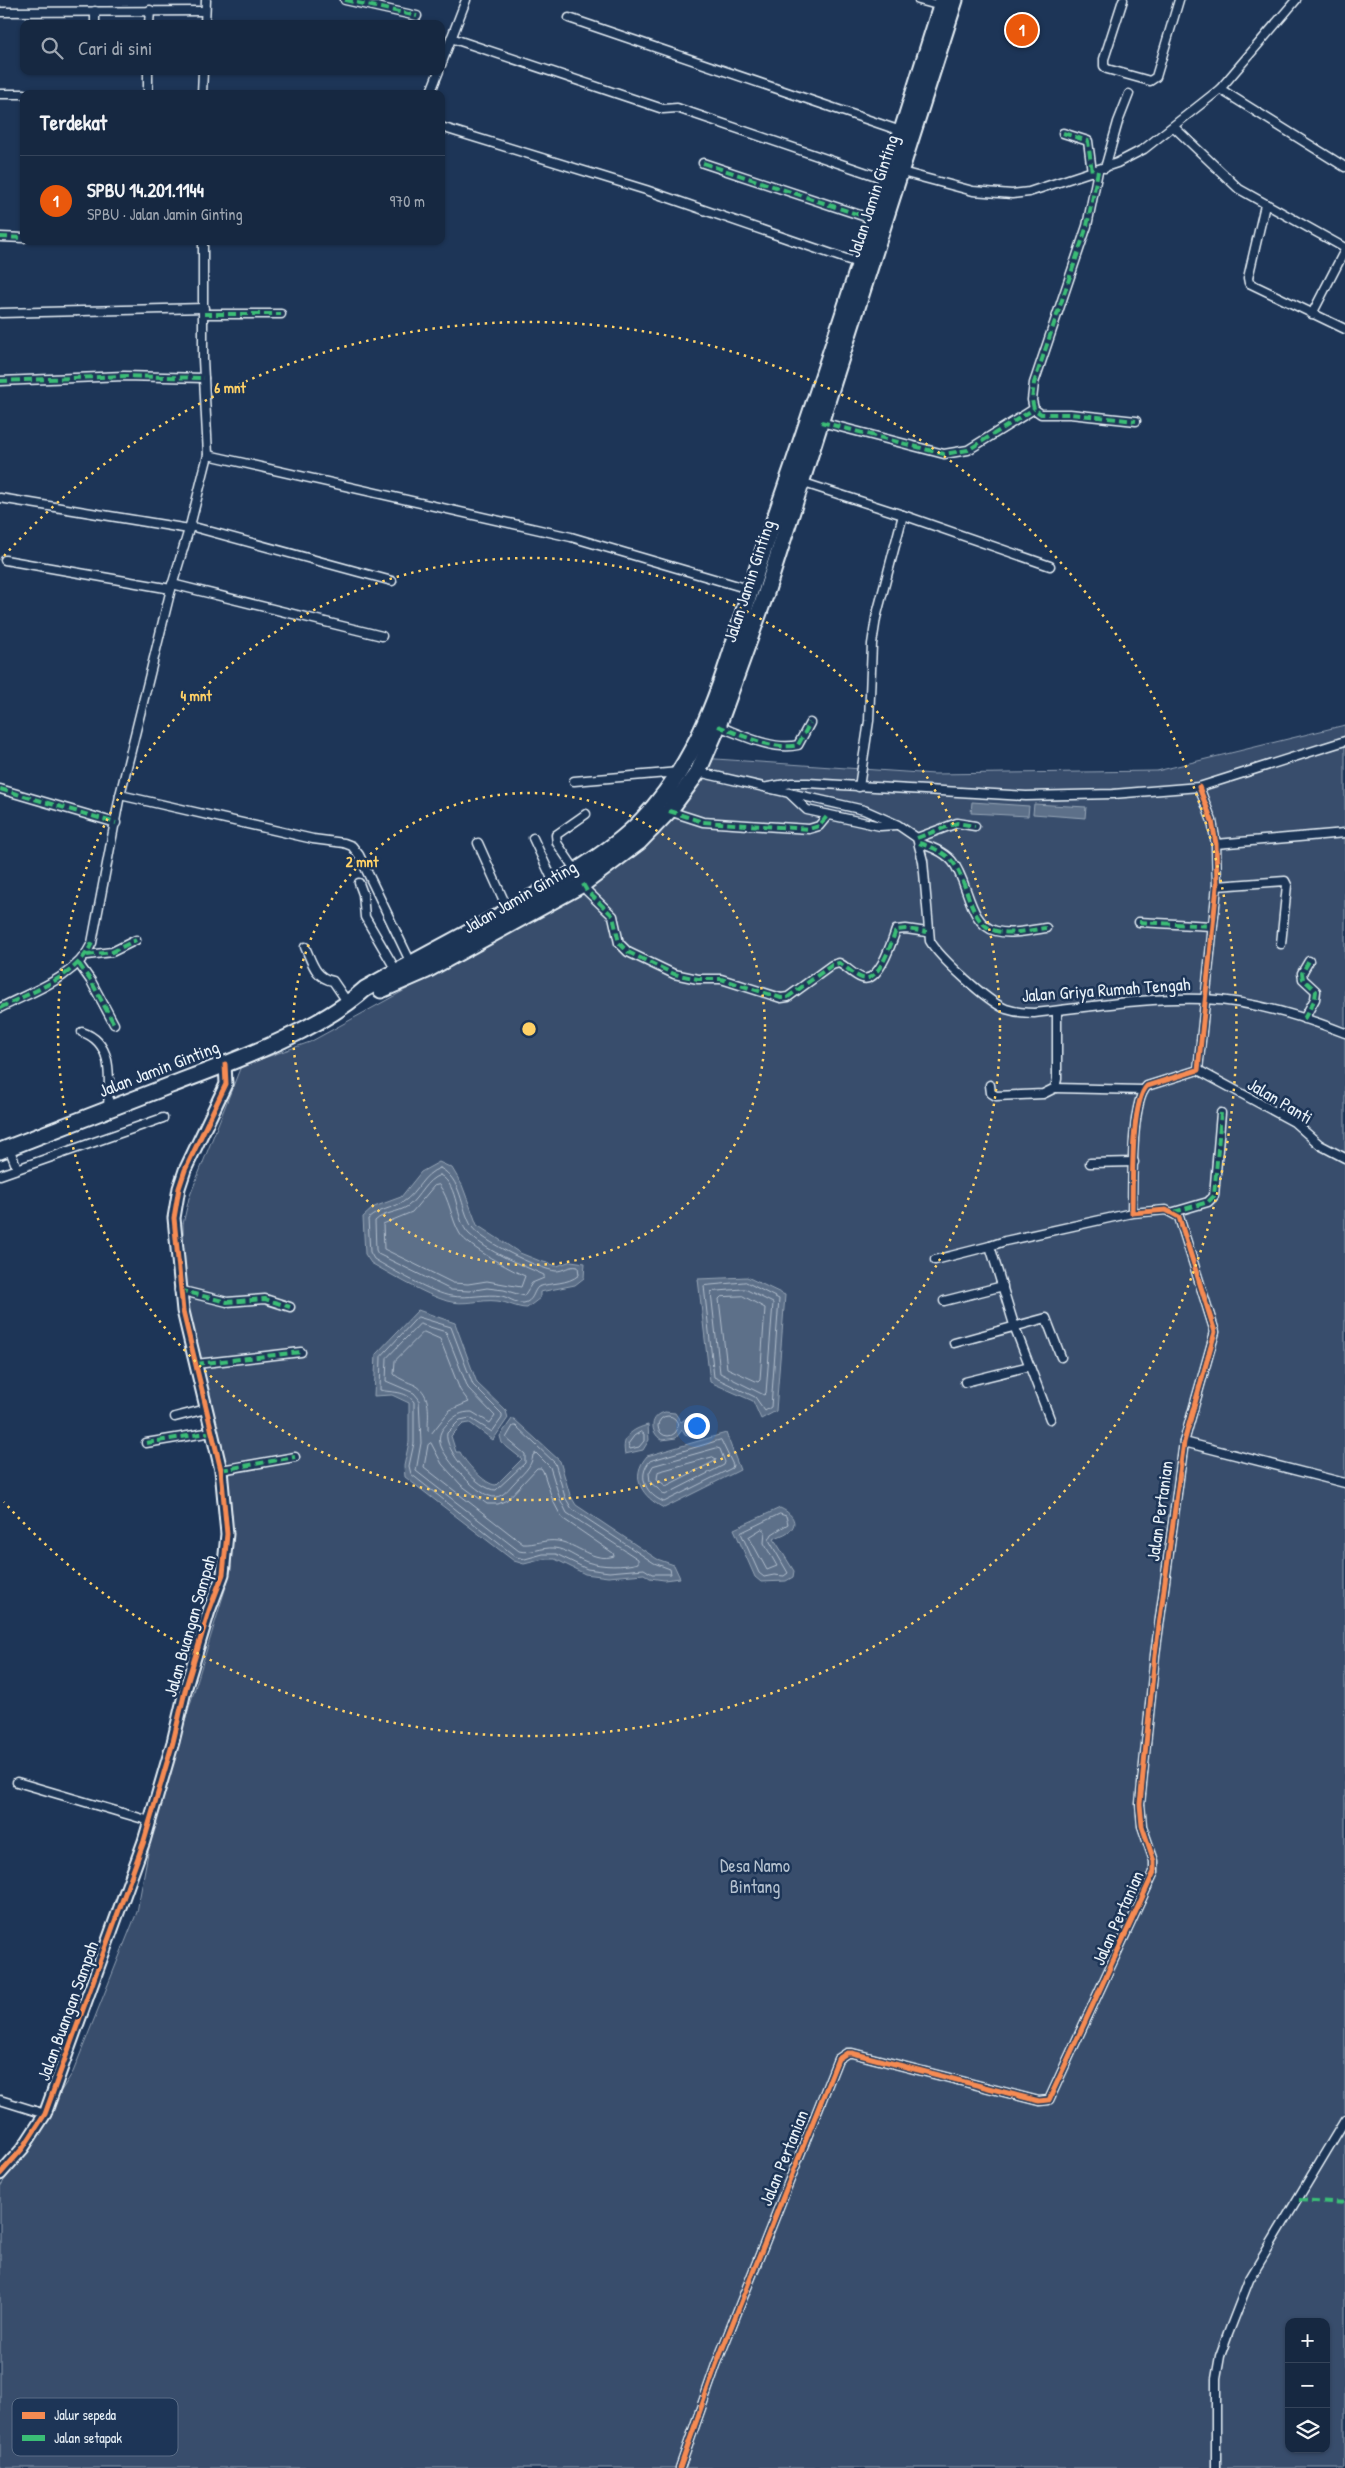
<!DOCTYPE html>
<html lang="id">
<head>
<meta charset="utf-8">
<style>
	body { margin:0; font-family:"Patrick Hand",sans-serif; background:#1f3048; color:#f1f3f6 }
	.controls { position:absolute; right:15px; bottom:15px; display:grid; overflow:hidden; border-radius:10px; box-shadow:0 1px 4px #0004 }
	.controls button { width:45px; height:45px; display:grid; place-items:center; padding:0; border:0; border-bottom:1px solid #35445a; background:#162841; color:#f1f3f6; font:25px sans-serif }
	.you { position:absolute; left:696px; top:1425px; width:18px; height:18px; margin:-12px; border:4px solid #fff; border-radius:50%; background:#1a73e8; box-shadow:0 0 0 8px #1a73e833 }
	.badge { display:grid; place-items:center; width:32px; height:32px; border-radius:50%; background:#ea580c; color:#fff; font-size:16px; font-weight:700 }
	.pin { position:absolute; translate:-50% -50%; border:2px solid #fff; box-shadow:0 1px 5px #0006 }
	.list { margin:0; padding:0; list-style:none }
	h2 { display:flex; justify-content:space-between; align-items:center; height:65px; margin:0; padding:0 20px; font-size:21px }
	h2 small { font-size:16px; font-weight:400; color:#9ea6b1 }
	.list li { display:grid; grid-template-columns:32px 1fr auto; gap:15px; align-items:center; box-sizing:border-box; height:90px; padding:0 20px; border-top:1px solid #35445a }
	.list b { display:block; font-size:19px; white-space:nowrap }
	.list p { margin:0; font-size:16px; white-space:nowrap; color:#9ea6b1 }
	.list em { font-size:16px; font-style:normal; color:#9ea6b1 }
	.icon { flex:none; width:28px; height:28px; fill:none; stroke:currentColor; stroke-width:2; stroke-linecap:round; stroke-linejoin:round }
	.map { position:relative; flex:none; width:1345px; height:2468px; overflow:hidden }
	.search { position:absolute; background:#162841; box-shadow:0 1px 4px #0004; left:20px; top:20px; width:425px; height:55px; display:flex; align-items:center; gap:12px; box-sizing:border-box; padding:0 18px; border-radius:10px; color:#9ea6b1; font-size:19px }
	.panel { position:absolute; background:#162841; box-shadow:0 1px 4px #0004; left:20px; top:90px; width:425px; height:155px; border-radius:10px }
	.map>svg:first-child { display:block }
	.green { fill:#374d6c; stroke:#909fb2; fill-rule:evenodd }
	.water { fill:#5d7089; stroke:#95a4b5 }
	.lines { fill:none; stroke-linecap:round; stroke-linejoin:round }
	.shore { stroke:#b0bdcc; stroke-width:1 }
	.street-casing { stroke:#e8f1f8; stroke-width:11 }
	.secondary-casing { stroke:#e8f1f8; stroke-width:15 }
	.highway-casing { stroke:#e8f1f8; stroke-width:19 }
	.street { stroke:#1d3557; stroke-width:8 }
	.secondary { stroke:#1d3557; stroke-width:11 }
	.highway { stroke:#1d3557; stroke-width:15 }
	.quiet { stroke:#3abd76; stroke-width:4; stroke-dasharray:8 4; stroke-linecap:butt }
	.cycleway-casing { stroke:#1d3557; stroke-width:8 }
	.cycleway { stroke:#f68b52; stroke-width:5 }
	.ring { fill:none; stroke:#ffd166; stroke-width:2.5; stroke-dasharray:2.5 5 }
	.labels { text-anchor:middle; stroke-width:5; stroke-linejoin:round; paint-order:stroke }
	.street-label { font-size:18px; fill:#e8f1f8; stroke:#1d3557 }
	.park-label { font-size:18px; fill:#b3c0ce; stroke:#1d3557 }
	.key { fill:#1d3557; stroke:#5a6d87; stroke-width:1 }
	.key-label { font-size:14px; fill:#e8f1f8 }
	.centre { fill:#ffd166; stroke:#1d3557; stroke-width:2.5 }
	.ring-label { font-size:15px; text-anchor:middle; font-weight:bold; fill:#ffd166; stroke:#1d3557; stroke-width:5; stroke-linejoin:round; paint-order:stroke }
</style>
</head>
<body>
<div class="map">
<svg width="1345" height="2468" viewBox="0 0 1345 2468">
	<rect width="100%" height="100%" fill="#1d3557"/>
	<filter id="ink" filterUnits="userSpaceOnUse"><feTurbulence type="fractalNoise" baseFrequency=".02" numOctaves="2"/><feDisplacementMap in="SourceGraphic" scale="10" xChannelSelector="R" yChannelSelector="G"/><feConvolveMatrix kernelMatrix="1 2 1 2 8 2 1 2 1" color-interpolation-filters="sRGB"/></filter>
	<g filter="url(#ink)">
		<path class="green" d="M1345,725v1743h-1345v-281l73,-115 64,-160 16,-86 78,-256 1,-56 -41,-188 -7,-50 -1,-52 6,-26 52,-132 69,-24 256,-140 93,-67 40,-57h9l-7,-20 233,16 223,-3zM1289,2322h37v127h-37z"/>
		<g class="water">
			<path d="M972,802l57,4 -1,10 -57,-3z"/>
			<path d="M1034,804l52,3 -1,11 -52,-4z"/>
			<path d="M439,1162l13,6 10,17 15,40 43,28 20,8 17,5 14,-5 14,2 -1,15 -9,7 -35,7v6l-13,10c-11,0 -19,-6 -30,-7 -16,-2 -33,5 -50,0 -23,-7 -55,-26 -76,-38l-6,-9 -2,-37 11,-10 27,-10 20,-25z"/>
			<path d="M747,1277l38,18 -9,116 -15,8 -8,-18 -43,-19 -12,-103z"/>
			<path d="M418,1310l37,13 22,60 29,28 2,7 -15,22 -23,-17 -7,1 -12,12 5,16h4c5,10 25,33 36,33l26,-26 -20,-16 -2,-7 12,-17h2l46,42 10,34 6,10 81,54 17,6 6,13 -16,2 -14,-2 -6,-4 -36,3 -23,-3 -30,-15h-11l-20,5 -10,-3 -109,-84 -1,-11 5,-24v-39l-17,-8 -18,1 2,-42z"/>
			<path d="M665,1412l10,1 6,9 10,-7 7,1 5,6 -1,10 -10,5 -7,-2 -3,-5 -6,8 -14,2c-13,-8 -12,-24 3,-28z"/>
			<path d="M648,1425l1,15 -6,10 -18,4c-4,-17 7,-25 23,-29z"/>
			<path d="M726,1433l14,37 -76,38c-22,-11 -35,-31 -17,-52z"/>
			<path d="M780,1508c10,4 21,15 8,24 -4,3 -10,4 -14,7l20,32 -1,6 -7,4 -25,1 -6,-5 -21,-48z"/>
		</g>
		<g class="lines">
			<g class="shore">
				<path d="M440,1168c22,11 20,39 32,59 8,13 68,43 84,44 8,0 13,-6 22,-4l1,8c-12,10 -27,7 -41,12 -5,5 -4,11 -11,15 -8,4 -17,-4 -25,-6 -17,-3 -33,3 -51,0 -16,-2 -61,-27 -77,-37l-4,-7 -2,-33c11,-10 23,-10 35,-17 15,-9 19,-28 37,-34z"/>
				<path d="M440,1175c20,11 14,44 29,59 20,19 51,30 75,41v3l-12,5 -8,13 -20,-6 -17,-2 -18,3 -18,-1 -73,-36 -2,-4 -1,-29c9,-9 23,-8 33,-15 12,-9 17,-26 32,-31z"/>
				<path d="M439,1185c11,14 12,34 21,49 8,13 51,36 65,42l-4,11 -34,-6 -19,3 -15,-1 -69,-34 -1,-25 29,-12 22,-26z"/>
				<path d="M746,1282l33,17 -8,108 -6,4 -10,-14 -41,-20 -10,-91z"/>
				<path d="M745,1289l28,14 -7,90 -2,2 -44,-22 -9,-81z"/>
				<path d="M743,1296l22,12 -5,72 -2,2 -31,-14 -8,-69 2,-2z"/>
				<path d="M418,1317l33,10 22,58 29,29v4l-10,14 -22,-14 -10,2 -13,13c-4,16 32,58 49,57l29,-27v-9l-19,-16 7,-12h3l39,37 10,34 7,12 82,54 16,6 1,5h-19l-8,-5 -35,3 -22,-3 -31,-15h-13l-18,5 -9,-2 -105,-83 -2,-8 5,-23v-41c-9,-12 -22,-9 -34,-12l1,-33z"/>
				<path d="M420,1324l26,8 22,56 27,28 -5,7 -18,-11c-11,0 -16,3 -24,11 -6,6 -10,11 -8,20 3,15 40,56 56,54 8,-1 13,-9 18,-14 8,-9 18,-16 19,-28l3,-2 14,14 10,32 7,14 71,46v4c-14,4 -36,4 -51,-1 -11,-4 -21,-13 -33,-14 -12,-1 -24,6 -35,3l-103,-80 5,-28 -2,-44 -5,-6 -28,-12 1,-23z"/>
				<path d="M424,1332l16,7 20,51 9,12 -19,8 -19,24 -3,-3c0,-16 4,-37 -13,-46 -7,-3 -16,-6 -21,-11l1,-13z"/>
				<circle cx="668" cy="1426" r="10"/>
				<path d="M641,1432l3,2v7l-5,6 -9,2 -2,-5 6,-8z"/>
				<path d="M721,1440l12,25 -1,3 -68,34c-17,-7 -28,-25 -14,-41z"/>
				<path d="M431,1443l11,21 19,21 26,19h11l9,-4 30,-32h4l2,3 10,30 9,17 51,35 1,3c-20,7 -37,-12 -56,-15 -13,-2 -24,4 -35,3l-99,-77 4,-22z"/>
				<path d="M717,1448l3,1 5,13 -1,3 -59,30 -15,-13 -1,-9 4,-7z"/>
				<path d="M713,1457l3,2 -1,2 -49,25 -9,-7 1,-7z"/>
				<path d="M780,1514l6,2 2,8 -16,10 -3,6 19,33 -4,3 -10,-1 -10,2 -5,-4 -18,-40z"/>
				<path d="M762,1529l3,2 -1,12 13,23 -10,4 -18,-33z"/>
			</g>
			<g class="street-casing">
				<g id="street">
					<path d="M345,0l72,16"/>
					<path d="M919,0l22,6"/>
					<path d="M1123,0l-19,59v7l3,3 43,12 6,-4 23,-77"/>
					<path d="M95,11v13"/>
					<path d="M0,12l205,-1"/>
					<path d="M569,18l332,113"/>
					<path d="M149,24l1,-14"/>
					<path d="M205,24l1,-24"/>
					<path d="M451,38l212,71 14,-1 208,71"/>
					<path d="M441,65l25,-65"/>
					<path d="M148,71v23"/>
					<path d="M1220,89l125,78"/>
					<path d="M0,94h24"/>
					<path d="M202,94l1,-23"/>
					<path d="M430,94l9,-23"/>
					<path d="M441,127l205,63 212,73"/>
					<path d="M1174,127l65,62 106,59"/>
					<path d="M1063,133l25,8 4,31"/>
					<path d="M703,163l169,56"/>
					<path d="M1105,168l13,-46 11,-28"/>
					<path d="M898,171l75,20 39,3 17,-2 88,-29 27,-14 76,-60 76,-89"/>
					<path d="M1098,171l-11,55 -53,157 -2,17 2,9 7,5h29l66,7"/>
					<path d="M1265,205l-17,73 1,5 96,46"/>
					<path d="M0,237l24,1"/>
					<path d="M1,313l203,-5"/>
					<path d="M204,314h77"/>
					<path d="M1312,314l33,-64"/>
					<path d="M0,381l124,-5 80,2"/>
					<path d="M821,422l123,32 24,-4 66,-41"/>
					<path d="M208,455l363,82 181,53"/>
					<path d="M801,482l102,33 147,51"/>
					<path d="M0,498l189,31"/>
					<path d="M190,526l202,55"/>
					<path d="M5,560l166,29"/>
					<path d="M172,584l210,52"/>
					<path d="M718,726c24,9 55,25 80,19l12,-22"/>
					<path d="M698,772l166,38 34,15 19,13 6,23 7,80c10,17 57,60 76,68 9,3 18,4 28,4 56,-6 113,-16 170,-14 47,2 98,17 141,34"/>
					<path d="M574,781l105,-9"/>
					<path d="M768,787l24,-4h16l218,13 87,-2 86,-7 146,-46"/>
					<path d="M859,787l10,-66 3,-77 4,-26 27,-103"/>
					<path d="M0,789l116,34"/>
					<path d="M790,794l17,16 73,16 16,-1"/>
					<path d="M120,795l193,44 31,4 8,3 7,9 52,108"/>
					<path d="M669,811l34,11 106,7 10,-3 9,-11"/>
					<path d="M533,838l22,47"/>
					<path d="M917,838l40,-15 18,3"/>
					<path d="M478,843l31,69"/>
					<path d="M919,843c12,4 24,8 33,18 17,20 16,63 44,70 16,4 34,-1 50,-3"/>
					<path d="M1216,844l129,-11"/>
					<path d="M576,871l-19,-28 -1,-8 30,-21"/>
					<path d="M359,883l4,11 2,23 32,55"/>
					<path d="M583,884l4,7 26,25 6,27 9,9 46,22 24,5h23l60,19 7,-1 44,-32 7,-2c8,4 14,12 23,15 17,6 30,-37 34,-48l10,-1 21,3"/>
					<path d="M1217,886l68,-5 2,4 -6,59"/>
					<path d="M1139,922l73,4"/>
					<path d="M305,947c7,15 10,31 28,34l15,22"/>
					<path d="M87,955l25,-3 24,-12"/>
					<path d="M79,964l12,17 23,43"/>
					<path d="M0,1008c32,-17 76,-30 92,-65l28,-148 51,-206 19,-63 18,-71 -5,-96v-118"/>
					<path d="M1304,1019l11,-20 1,-8 -13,-12 -1,-6 7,-12"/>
					<path d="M82,1032c33,11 27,48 26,77"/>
					<path d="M1198,1070l96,52 26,23 25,13"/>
					<path d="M990,1085l1,8 5,3 47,-2 12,-6 2,-9v-68"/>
					<path d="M1055,1088l88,2"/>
					<path d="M9,1148l8,20"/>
					<path d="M1090,1163l44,-1"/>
					<path d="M0,1175l163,-57"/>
					<path d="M1174,1212l34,-10 6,-6 7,-83"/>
					<path d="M935,1260l55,-14"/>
					<path d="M179,1290l48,12 38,-3 25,8"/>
					<path d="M944,1301l59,-15"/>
					<path d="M954,1343l92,-25 15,39"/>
					<path d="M196,1364l105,-12"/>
					<path d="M965,1382l65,-16"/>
					<path d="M175,1417l31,-8"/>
					<path d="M1050,1419l-35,-91 -25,-82 15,-5 127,-28"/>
					<path d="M1184,1442l161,41"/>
					<path d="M146,1443l66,-11"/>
					<path d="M221,1470l74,-13"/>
					<path d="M17,1782l133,39"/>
					<path d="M0,2100l45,14"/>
					<path d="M680,2468l36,-103 122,-306 9,-6h5l187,48 10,-1 105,-228v-11l-12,-35 -2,-22 15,-149 29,-213 31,-110 -36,-115 -13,-7 -34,3c1,-26 -2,-110 15,-127l51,-16 19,-184 -1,-42 -4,-23 -13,-34"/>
					<path d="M1216,2468v-89l4,-23 8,-22 21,-54 96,-160"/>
				</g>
			</g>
			<g class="secondary-casing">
				<path id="secondary" d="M0,2174l23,-26 22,-34 99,-273 29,-99 13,-55 23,-76 14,-37 4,-40 -6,-64 -38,-159 -9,-93 5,-30 6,-18 41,-86 -1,-20"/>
			</g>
			<g class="highway-casing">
				<g id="highway">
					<path d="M381,990l46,-20 156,-86 56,-42 30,-31 29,-39 20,-46 47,-130 190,-596"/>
					<path d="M0,1151c57,-22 114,-44 171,-66 60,-23 146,-53 194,-96 70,-40 143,-75 211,-118 24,-15 46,-30 66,-51 72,-75 88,-174 121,-268 64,-182 122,-367 180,-552"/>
				</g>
			</g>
			<use href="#street" class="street"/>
			<use href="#secondary" class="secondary"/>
			<use href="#highway" class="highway"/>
			<g class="quiet">
				<path d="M345,0l72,16"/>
				<path d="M1063,133l25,8 4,31"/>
				<path d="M703,163l169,56"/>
				<path d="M1098,171l-11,55 -53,157 -2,17 2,9 7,5h29l66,7"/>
				<path d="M0,237l24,1"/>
				<path d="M204,314h77"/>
				<path d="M0,381l124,-5 80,2"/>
				<path d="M821,422l123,32 24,-4 66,-41"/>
				<path d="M718,726c24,9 55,25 80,19l12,-22"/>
				<path d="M0,789l116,34"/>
				<path d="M669,811l34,11 106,7 10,-3 9,-11"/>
				<path d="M917,838l40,-15 18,3"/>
				<path d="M919,843c12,4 24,8 33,18 17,20 16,63 44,70 16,4 34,-1 50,-3"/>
				<path d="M583,884l4,7 26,25 6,27 9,9 46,22 24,5h23l60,19 7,-1 44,-32 7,-2c8,4 14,12 23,15 17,6 30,-37 34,-48l10,-1 21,3"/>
				<path d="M1139,922l73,4"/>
				<path d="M87,955l25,-3 24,-12"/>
				<path d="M79,964l12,17 23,43"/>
				<path d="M0,1008c32,-17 76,-30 92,-65"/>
				<path d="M1304,1019l11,-20 1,-8 -13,-12 -1,-6 7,-12"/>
				<path d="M1174,1212l34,-10 6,-6 7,-83"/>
				<path d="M179,1290l48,12 38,-3 25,8"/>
				<path d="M196,1364l105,-12"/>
				<path d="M146,1443l66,-11"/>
				<path d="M221,1470l74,-13"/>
				<path d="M1299,2200l46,3"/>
			</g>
			<g class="cycleway-casing">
				<g id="cycleway">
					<path d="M0,2174l23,-26 22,-34 99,-273 29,-99 13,-55 23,-76 14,-37 4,-40 -6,-64 -38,-159 -9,-93 5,-30 6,-18 41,-86 -1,-20"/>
					<path d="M680,2468l36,-103 122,-306 9,-6h5l187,48 10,-1 105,-228v-11l-12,-35 -2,-22 15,-149 29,-213 31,-110 -36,-115 -13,-7 -34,3c1,-26 -2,-110 15,-127l51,-16 19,-184 -1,-42 -4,-23 -13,-34"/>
				</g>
			</g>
			<use href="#cycleway" class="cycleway"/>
		</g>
	</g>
	<g class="ring">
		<circle cx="529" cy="1029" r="236"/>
		<circle cx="529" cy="1029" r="471"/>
		<path d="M4 556A707 707 0 1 1 4 1502"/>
	</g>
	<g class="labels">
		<g class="street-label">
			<text transform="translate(873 196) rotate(-72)" y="6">Jalan Jamin Ginting</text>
			<text transform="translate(749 581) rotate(-72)" y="6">Jalan Jamin Ginting</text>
			<text transform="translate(520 897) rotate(-30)" y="6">Jalan Jamin Ginting</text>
			<text transform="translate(1106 990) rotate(-4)" y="6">Jalan Griya Rumah Tengah</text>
			<text transform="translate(159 1069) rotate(-21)" y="6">Jalan Jamin Ginting</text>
			<text transform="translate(1280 1101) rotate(31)" y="6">Jalan Panti</text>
			<text transform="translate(1160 1511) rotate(-82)" y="6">Jalan Pertanian</text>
			<text transform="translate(190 1626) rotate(-74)" y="6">Jalan Buangan Sampah</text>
			<text transform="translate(1118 1918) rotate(-66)" y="6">Jalan Pertanian</text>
			<text transform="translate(68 2011) rotate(-70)" y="6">Jalan Buangan Sampah</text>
			<text transform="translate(784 2158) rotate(-68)" y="6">Jalan Pertanian</text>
		</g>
		<g class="park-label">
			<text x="755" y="1872">Desa Namo<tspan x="755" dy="21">Bintang</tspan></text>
		</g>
	</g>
	<rect x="12" y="2398" width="166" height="58" rx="8" class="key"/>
	<rect x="22" y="2412" width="23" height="7" fill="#f68b52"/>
	<rect x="22" y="2435" width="23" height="6" fill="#3abd76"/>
	<g class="key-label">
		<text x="54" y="2420">Jalur sepeda</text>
		<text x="54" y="2443">Jalan setapak</text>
	</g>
	<circle cx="529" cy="1029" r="8" class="centre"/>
	<g class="ring-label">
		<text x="230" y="393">6 mnt</text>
		<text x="196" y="701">4 mnt</text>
		<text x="362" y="867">2 mnt</text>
	</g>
</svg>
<div class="controls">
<button>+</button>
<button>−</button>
<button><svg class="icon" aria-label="layers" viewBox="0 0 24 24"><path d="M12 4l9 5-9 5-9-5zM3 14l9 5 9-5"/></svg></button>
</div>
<div class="you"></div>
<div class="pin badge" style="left:1022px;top:30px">1</div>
<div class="search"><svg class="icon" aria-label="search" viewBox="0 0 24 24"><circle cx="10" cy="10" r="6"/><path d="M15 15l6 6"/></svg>Cari di sini</div>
<section class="panel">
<h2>Terdekat<small></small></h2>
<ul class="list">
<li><span class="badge">1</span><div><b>SPBU 14.201.1144</b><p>SPBU · Jalan Jamin Ginting</p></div><em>970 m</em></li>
</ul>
</section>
</div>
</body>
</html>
